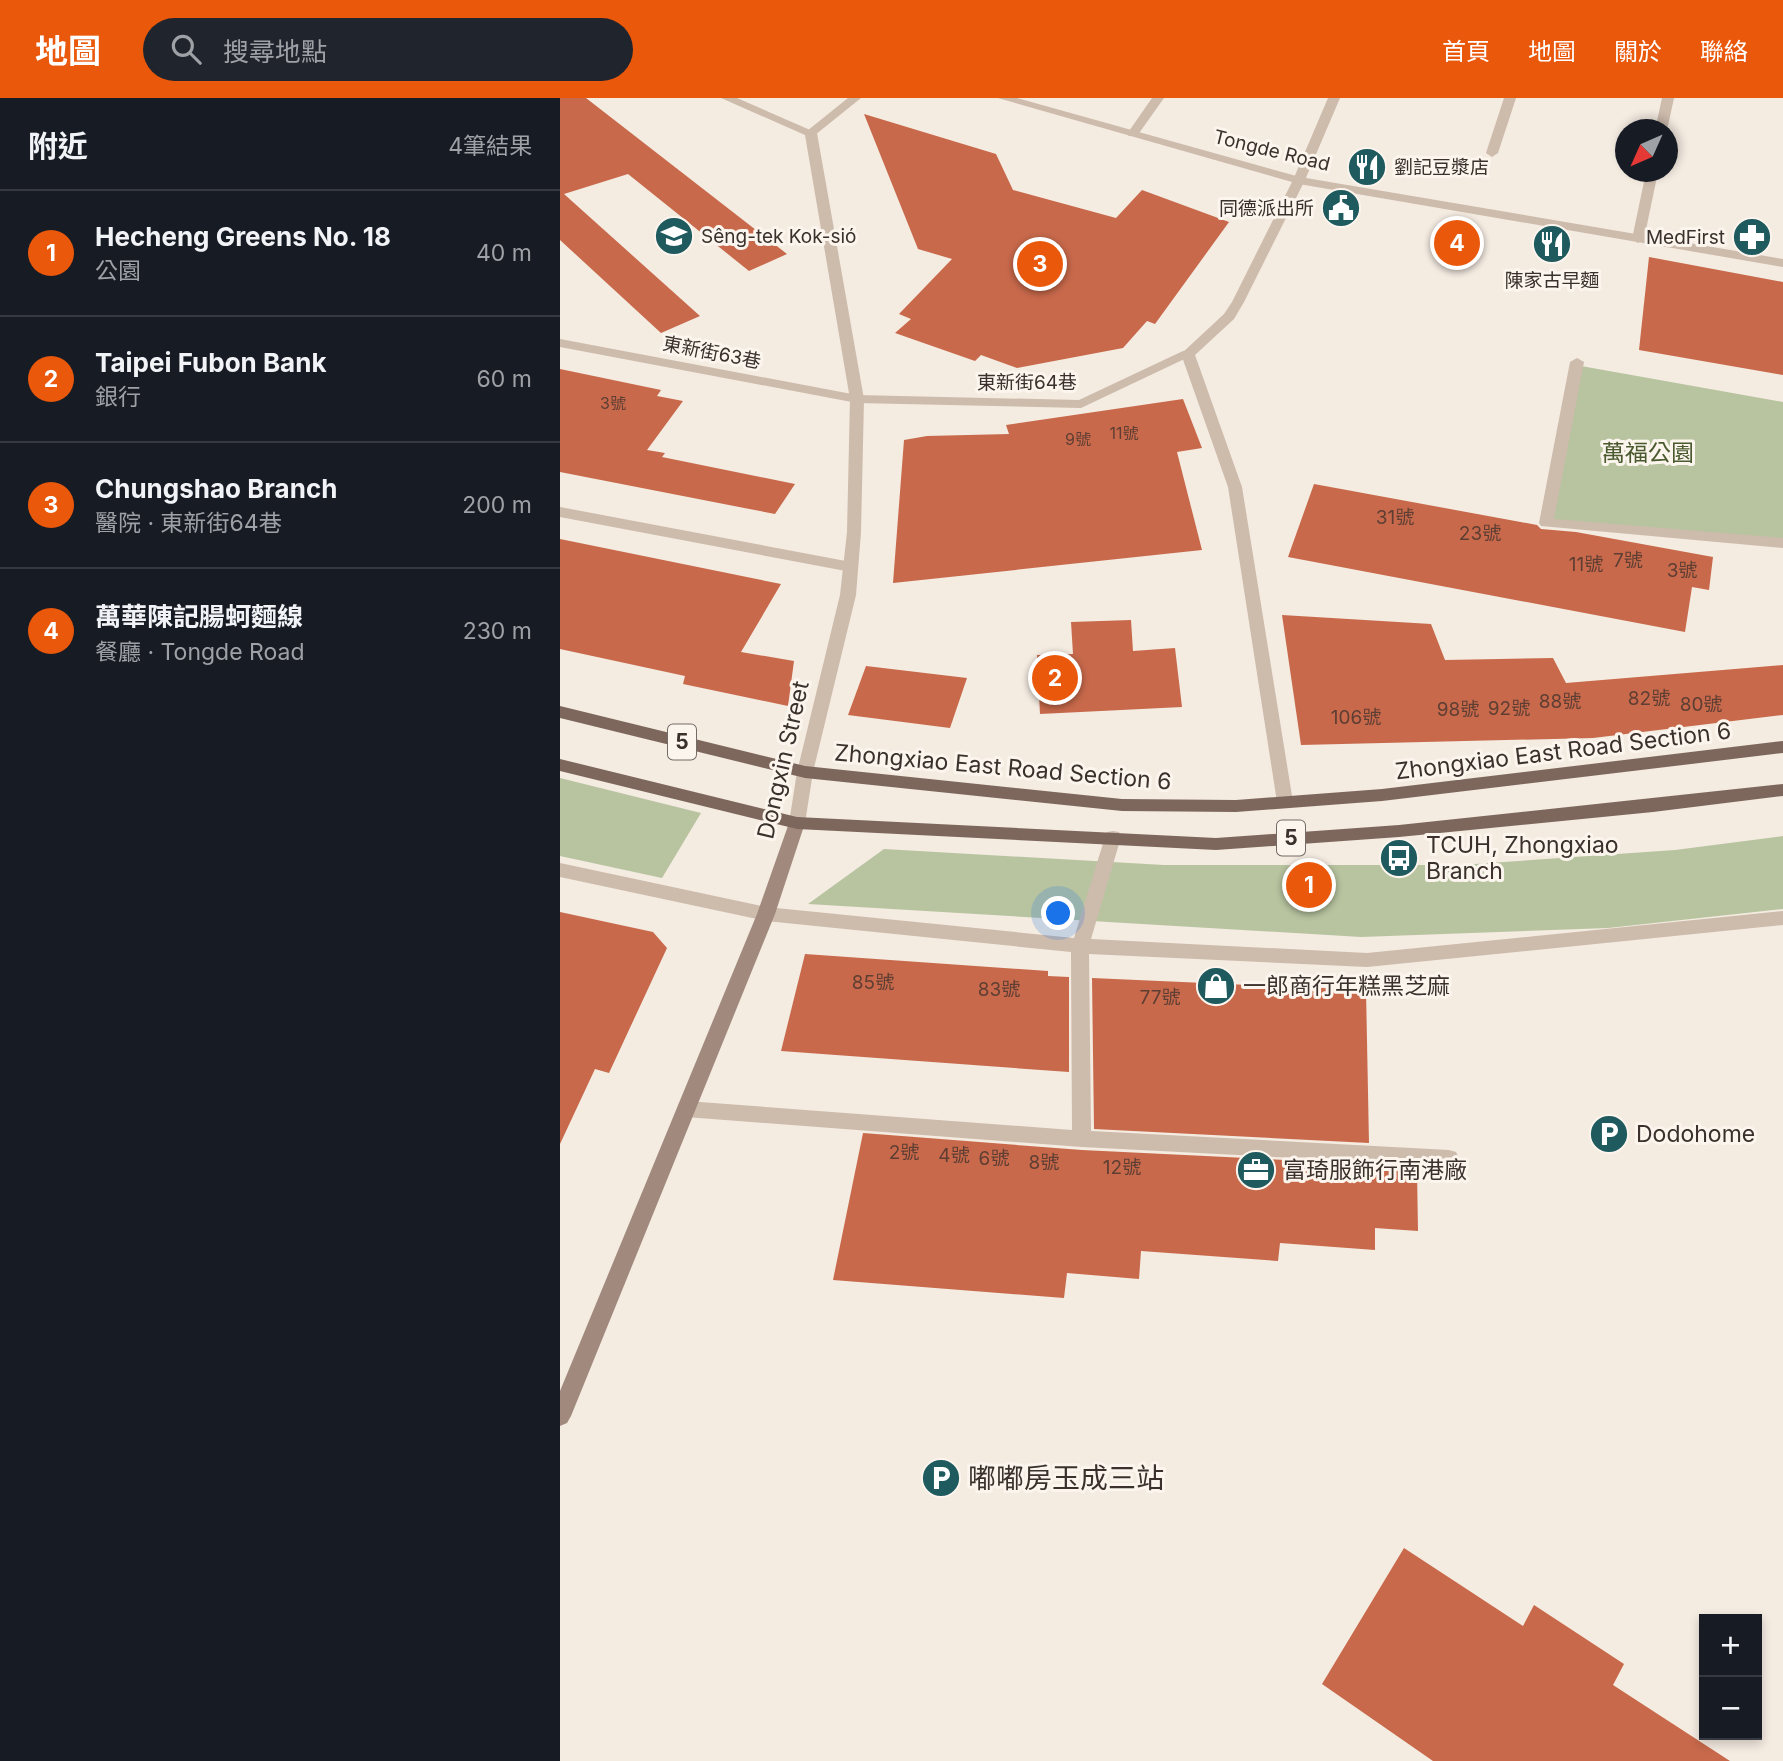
<!DOCTYPE html>
<html lang="zh-TW">
<head>
<meta charset="utf-8">
<style>
	body { margin:0; font-family:Inter,"Noto Sans TC",sans-serif; background:#20242c; color:#f1f3f6 }
	.controls { position:absolute; right:21px; bottom:21px; display:grid; overflow:hidden; border-radius:0px; box-shadow:0 4px 10px #0003 }
	.controls button { width:63px; height:63px; display:grid; place-items:center; padding:0; border:0; border-bottom:2px solid #363941; background:#171b24; color:#f1f3f6; font:35px sans-serif }
	.compass { position:absolute; left:1055px; top:21px; width:63px; height:63px; border-radius:50%; background:#171b24; box-shadow:0 4px 10px #0003; rotate:225deg }
	.you { position:absolute; left:499px; top:816px; width:24px; height:24px; margin:-18px; border:5px solid #fff; border-radius:50%; background:#1a73e8; box-shadow:0 0 0 10px #1a73e833 }
	.badge { display:grid; place-items:center; width:46px; height:46px; border-radius:50%; background:#ea580c; color:#fff; font-size:23px; font-weight:700 }
	.pin { position:absolute; translate:-50% -50%; border:4px solid #fff; box-shadow:0 2px 7px #0006 }
	.list { margin:0; padding:0; list-style:none }
	h2 { display:flex; justify-content:space-between; align-items:center; height:91px; margin:0; padding:0 28px; font-size:30px }
	h2 small { font-size:23px; font-weight:400; color:#9ea1a6 }
	.list li { display:grid; grid-template-columns:46px 1fr auto; gap:21px; align-items:center; box-sizing:border-box; height:126px; padding:0 28px; border-top:2px solid #363941 }
	.list b { display:block; font-size:26px; white-space:nowrap }
	.list p { margin:0; font-size:23px; white-space:nowrap; color:#9ea1a6 }
	.list em { font-size:23px; font-style:normal; color:#9ea1a6 }
	.icon { flex:none; width:38px; height:38px; fill:none; stroke:currentColor; stroke-width:2; stroke-linecap:round; stroke-linejoin:round }
	.map { position:relative; flex:none; width:1223px; height:1663px; overflow:hidden }
	header { display:flex; align-items:center; gap:42px; box-sizing:border-box; height:98px; padding:0 35px; background:#ea580c; color:#fff }
	header strong { font-size:33px }
	nav { display:flex; gap:38px; margin-inline-start:auto; font-size:24px }
	.search { width:490px; height:63px; background:#20242c; display:flex; align-items:center; gap:18px; box-sizing:border-box; padding:0 24px; border-radius:38px; color:#9ea1a6; font-size:26px }
	main { display:flex }
	aside { flex:1; background:#171b24 }
	.map>svg:first-child { display:block }
	.green { fill:#b8c4a0 }
	.building { fill:#c8694b }
	.lines { fill:none; stroke-linecap:round; stroke-linejoin:round }
	.service { fill:#cdbbac; fill-rule:evenodd }
	.minor { fill:#cdbbac; fill-rule:evenodd }
	.tertiary { fill:#cdbbac; fill-rule:evenodd }
	.secondary { fill:#a18a7d; fill-rule:evenodd }
	.primary { fill:#7d675c; fill-rule:evenodd }
	.labels { text-anchor:middle; stroke-width:6; stroke-linejoin:round; paint-order:stroke }
	.far-number-label { font-size:16px; fill:#5e3e33 }
	.far-street-label { font-size:19px; fill:#3b302b; stroke:#fbf5ee }
	.far-poi-label { font-size:19px; fill:#3b302b; stroke:#fbf5ee; text-anchor:start }
	.number-label { font-size:19px; fill:#5e3e33 }
	.shield { fill:#fbf5ee; stroke:#756b66; stroke-width:2 }
	.shield-label { font-size:21px; font-weight:bold; fill:#3b302b }
	.park-label { font-size:23px; fill:#4a5a2e; stroke:#fbf5ee }
	.street-label { font-size:23px; fill:#3b302b; stroke:#fbf5ee }
	.poi-label { font-size:23px; fill:#3b302b; stroke:#fbf5ee; text-anchor:start }
	.near-poi-label { font-size:28px; fill:#3b302b; stroke:#fbf5ee; text-anchor:start }
</style>
</head>
<body>
<header>
<strong>地圖</strong>
<div class="search"><svg class="icon" aria-label="search" viewBox="0 0 24 24"><circle cx="10" cy="10" r="6"/><path d="M15 15l6 6"/></svg>搜尋地點</div>
<nav><a>首頁</a><a>地圖</a><a>關於</a><a>聯絡</a></nav>
</header>
<main>
<aside>
<h2>附近<small>4筆結果</small></h2>
<ul class="list">
<li><span class="badge">1</span><div><b>Hecheng Greens No. 18</b><p>公園</p></div><em>40 m</em></li>
<li><span class="badge">2</span><div><b>Taipei Fubon Bank</b><p>銀行</p></div><em>60 m</em></li>
<li><span class="badge">3</span><div><b>Chungshao Branch</b><p>醫院 · 東新街64巷</p></div><em>200 m</em></li>
<li><span class="badge">4</span><div><b>萬華陳記腸蚵麵線</b><p>餐廳 · Tongde Road</p></div><em>230 m</em></li>
</ul>
</aside>
<div class="map">
<svg width="1223" height="1663" viewBox="0 0 1223 1663">
	<rect width="100%" height="100%" fill="#f4ebe1"/>
	<g class="green">
		<path d="M1021,268l202,36v137l-232,-19z"/>
		<path d="M0,680l141,35 -39,65 -102,-22z"/>
		<path d="M1223,738v73l-175,19 -247,9 -553,-33 76,-55 280,16h296l215,-15z"/>
	</g>
	<g class="building">
		<path d="M0,0h26l201,156 -38,17 -121,-97 -64,20 136,122 -39,17 -101,-93z"/>
		<path d="M304,16l132,40 17,36 103,28 26,-28 87,32 -74,102 -8,-3 -24,27 -106,20 -36,-13 -6,6 -80,-28 16,-14 -12,-5 53,-55 -34,-10z"/>
		<path d="M1089,159l134,25v93l-144,-25z"/>
		<path d="M0,271l101,21 -4,6 26,5 -36,49 18,3 -3,4 133,27 -20,30 -215,-42z"/>
		<path d="M623,301l19,49 -25,4 25,98 -309,33 11,-143 23,-4 82,-2 -3,-9z"/>
		<path d="M754,386l223,41 4,4 35,3 137,25 -4,33 -17,-3 -7,45 -397,-75z"/>
		<path d="M0,441l221,45 -40,68 53,9 -6,45 -105,-22 2,-8 -125,-27z"/>
		<path d="M722,517l149,9 14,36 108,-2 13,25 217,-18v50l-190,23 -292,7z"/>
		<path d="M571,522l2,31 42,-3 7,59 -142,7 -3,-59 36,-1 -2,-32z"/>
		<path d="M306,568l101,12 -17,50 -102,-13z"/>
		<path d="M0,814l93,20 14,16 -58,125 -14,-4 -35,75z"/>
		<path d="M245,856l243,17v5l21,1v95l-288,-21z"/>
		<path d="M532,880l274,12 3,153 -275,-14z"/>
		<path d="M303,1035l219,17 287,14 48,6 1,61 -43,-3v22l-95,-7 -2,18 -137,-10 -2,28 -72,-6 -3,25 -231,-18z"/>
		<path d="M844,1450l119,78 11,-21 90,59 -11,21 117,76h-297l-111,-77z"/>
	</g>
	<g class="lines">
		<g class="service">
			<path d="M592,0h12l-27,38h-8l-2,-2z"/>
			<path d="M768,0h12l-35,82 -61,122 -10,17 -39,36 47,132 51,315 -8,6 -8,-6 -49,-315 -47,-133 43,-40 8,-12 61,-122z"/>
			<path d="M944,0h12l-18,55 -6,4 -6,-4z"/>
			<path d="M1102,0h12l-7,32h-12z"/>
			<path d="M1086,74h12l-14,67 -6,4 -6,-4z"/>
			<path d="M1017,260l7,4 -30,157 229,19v10l-242,-22 -2,-3 31,-161z"/>
			<path d="M0,409l291,55 7,5 -7,5 -291,-55z"/>
			<path d="M553,733l6,1 2,5 -30,102 276,14 416,-42v14l-416,42 -278,-13 2,177 358,19 7,2 3,6 -3,6 -7,2 -367,-19 -396,-30 -7,-2 -2,-6 2,-6 7,-2 386,29 -1,-178 -305,-31 -206,-44v-14l206,44 308,31 31,-101 2,-5z"/>
		</g>
		<g class="minor">
			<path d="M288,0h13l-46,37h-8v-4z"/>
			<path d="M438,0h19l283,79 483,82v8l-484,-83z"/>
			<path d="M0,241l297,56 222,5 104,-49 5,-1 7,4 -114,54 -224,-5 -297,-56z"/>
		</g>
		<path class="tertiary" d="M161,0h16l80,35 47,266 -3,133 -5,63 -43,177 -8,51 -2,5h-12l-2,-5 8,-51 43,-177 7,-63 3,-133 -45,-264z"/>
		<path class="secondary" d="M237,719l6,1 2,5 -30,91 -204,502 -4,7 -7,3v-35l197,-477 32,-91 2,-5z"/>
		<g class="primary">
			<path d="M0,608l245,60 317,33 114,1 146,-11 401,-48v12l-401,48 -146,11 -114,-1 -317,-33 -245,-60z"/>
			<path d="M0,661l237,58 419,21 183,-13 384,-41v12l-130,16 -254,25 -183,13 -419,-21 -237,-58z"/>
		</g>
	</g>
	<defs>
		<g id="restaurant-disc" transform="scale(2.0125)"><circle r="9.5" fill="#1f5a5e" stroke="#fbf5ee"/><path d="M-5-6h1v4h1v-4h1v4h1v-4h1v5L-1.5 .5V6h-2V.5L-5-1ZM5-6V6H3V1.5H1.5Q1.5-4 5-6Z" fill="#fff"/></g>
		<g id="civic-disc" transform="scale(2.0125)"><circle r="9.5" fill="#1f5a5e" stroke="#fbf5ee"/><path d="M-.6-6.5H3V-4.5H.6V-3L4-1V1h2V6H-6V1h2V-1L-.6-3ZM-1.2 2.5V6h2.4V2.5Z" fill="#fff"/></g>
		<g id="school-disc" transform="scale(2.0125)"><circle r="9.5" fill="#1f5a5e" stroke="#fbf5ee"/><path d="M0-5L7-2L0 1L-7-2ZM-4 1L0 2.5L4 1V4Q0 6-4 4Z" fill="#fff"/></g>
		<g id="pharmacy-disc" transform="scale(2.0125)"><circle r="9.5" fill="#1f5a5e" stroke="#fbf5ee"/><path d="M-2-6h4v4h4v4h-4v4h-4v-4h-4v-4h4Z" fill="#fff"/></g>
		<g id="bus-disc" transform="scale(2.0125)"><circle r="9.5" fill="#1f5a5e" stroke="#fbf5ee"/><path d="M-5-6H5V4H4V6H2V4H-2V6H-4V4H-5ZM-3.5-4V0h7V-4ZM-3.5 1.2v1.5H-2V1.2ZM2 1.2v1.5H3.5V1.2Z" fill="#fff"/></g>
		<g id="shop-disc" transform="scale(2.0125)"><circle r="9.5" fill="#1f5a5e" stroke="#fbf5ee"/><path d="M-5-2.5h2.3a2.7 3.5 0 0 1 5.4 0H5L5.5 6h-11ZM-1.5-2.5h3a1.5 2.3 0 0 0-3 0Z" fill="#fff"/></g>
		<g id="parking-disc" transform="scale(2.0125)"><circle r="9.5" fill="#1f5a5e" stroke="#fbf5ee"/><path d="M-3.5-5.5H1a3.5 3.5 0 0 1 0 7H-1V5.5H-3.5ZM-1-3.4V-.6H.8a1.4 1.4 0 0 0 0-2.8Z" fill="#fff"/></g>
		<g id="office-disc" transform="scale(2.0125)"><circle r="9.5" fill="#1f5a5e" stroke="#fbf5ee"/><path d="M-6-3h4V-5.5h4V-3h4V5H-6ZM-1-4.5V-3h2v-1.5ZM-6 0V1H6V0Z" fill="#fff"/></g>
	</defs>
	<g fill-rule="evenodd">
		<use href="#restaurant-disc" x="807" y="69"/>
		<use href="#civic-disc" x="781" y="110"/>
		<use href="#school-disc" x="114" y="138"/>
		<use href="#pharmacy-disc" x="1192" y="139"/>
		<use href="#restaurant-disc" x="992" y="146"/>
		<use href="#bus-disc" x="839" y="760"/>
		<use href="#shop-disc" x="656" y="888"/>
		<use href="#parking-disc" x="1049" y="1036"/>
		<use href="#office-disc" x="696" y="1072"/>
		<use href="#parking-disc" x="381" y="1380"/>
	</g>
	<g class="labels">
		<g class="far-number-label">
			<text x="53" y="311">3號</text>
			<text x="564" y="341">11號</text>
			<text x="518" y="347">9號</text>
		</g>
		<g class="far-street-label">
			<text transform="translate(712 52) rotate(14)" y="7">Tongde Road</text>
			<text transform="translate(152 254) rotate(11)" y="7">東新街63巷</text>
			<text x="467" y="291">東新街64巷</text>
		</g>
		<g class="far-poi-label">
			<text x="834" y="76">劉記豆漿店</text>
			<text x="754" y="117" text-anchor="end">同德派出所</text>
			<text x="141" y="145">Sêng-tek Kok-sió</text>
			<text x="1165" y="146" text-anchor="end">MedFirst</text>
			<text x="992" y="189" text-anchor="middle">陳家古早麵</text>
		</g>
		<g class="number-label">
			<text x="835" y="426">31號</text>
			<text x="920" y="442">23號</text>
			<text x="1068" y="469">7號</text>
			<text x="1026" y="473">11號</text>
			<text x="1122" y="479">3號</text>
			<text x="1089" y="607">82號</text>
			<text x="1000" y="610">88號</text>
			<text x="1141" y="613">80號</text>
			<text x="949" y="617">92號</text>
			<text x="898" y="618">98號</text>
			<text x="796" y="626">106號</text>
			<text x="313" y="891">85號</text>
			<text x="439" y="898">83號</text>
			<text x="600" y="906">77號</text>
			<text x="344" y="1061">2號</text>
			<text x="394" y="1064">4號</text>
			<text x="434" y="1067">6號</text>
			<text x="484" y="1071">8號</text>
			<text x="562" y="1076">12號</text>
		</g>
		<g class="shield">
			<rect x="108" y="626.5" width="28" height="35" rx="5"/>
			<rect x="717" y="722.5" width="28" height="35" rx="5"/>
		</g>
		<g class="shield-label">
			<text x="122" y="651">5</text>
			<text x="731" y="747">5</text>
		</g>
		<g class="park-label">
			<text x="1088" y="363">萬福公園</text>
		</g>
		<g class="street-label">
			<text transform="translate(1003 653) rotate(-7)" y="8">Zhongxiao East Road Section 6</text>
			<text transform="translate(223 662) rotate(-77)" y="8">Dongxin Street</text>
			<text transform="translate(443 669) rotate(5)" y="8">Zhongxiao East Road Section 6</text>
		</g>
		<g class="poi-label">
			<text x="866" y="755">TCUH, Zhongxiao<tspan x="866" dy="26">Branch</tspan></text>
			<text x="683" y="896">一郎商行年糕黑芝麻</text>
			<text x="1076" y="1044">Dodohome</text>
			<text x="723" y="1080">富琦服飾行南港廠</text>
		</g>
		<g class="near-poi-label">
			<text x="408" y="1390">嘟嘟房玉成三站</text>
		</g>
	</g>
</svg>
<div class="controls">
<button>+</button>
<button>−</button>
</div>
<svg class="compass" viewBox="-18 -18 36 36"><path d="M0-13l5 13h-10z" fill="#e53935"/><path d="M0 13l5-13h-10z" fill="#9ea1a6"/></svg>
<div class="you"></div>
<div class="pin badge" style="left:749px;top:787px">1</div>
<div class="pin badge" style="left:495px;top:580px">2</div>
<div class="pin badge" style="left:480px;top:166px">3</div>
<div class="pin badge" style="left:897px;top:145px">4</div>
</div>
</main>
</body>
</html>
